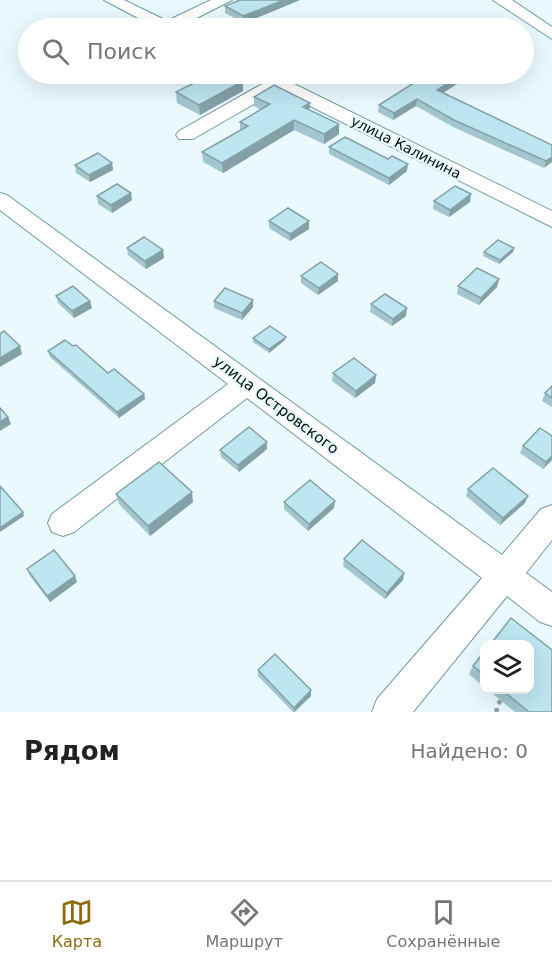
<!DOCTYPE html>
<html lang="ru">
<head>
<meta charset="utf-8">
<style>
	body { margin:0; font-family:"DejaVu Sans",sans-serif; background:#f2f2f2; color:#222 }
	.controls { position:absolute; right:18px; bottom:18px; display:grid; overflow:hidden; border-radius:12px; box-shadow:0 6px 24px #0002 }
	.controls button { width:54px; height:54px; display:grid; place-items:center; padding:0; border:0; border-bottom:2px solid #e0e0e0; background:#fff; color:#222; font:30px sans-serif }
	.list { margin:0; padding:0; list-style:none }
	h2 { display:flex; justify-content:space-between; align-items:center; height:78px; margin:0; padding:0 24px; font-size:26px }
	h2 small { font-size:20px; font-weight:400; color:#767676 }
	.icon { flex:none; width:33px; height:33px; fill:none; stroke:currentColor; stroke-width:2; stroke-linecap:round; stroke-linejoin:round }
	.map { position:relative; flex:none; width:552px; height:712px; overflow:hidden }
	.search { position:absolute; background:#fff; box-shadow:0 6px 24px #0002; left:18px; right:18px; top:18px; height:66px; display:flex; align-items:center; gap:15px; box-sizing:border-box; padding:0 21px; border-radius:33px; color:#767676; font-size:22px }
	.sheet { height:168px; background:#fff }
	nav { display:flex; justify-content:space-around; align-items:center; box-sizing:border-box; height:84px; border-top:2px solid #e0e0e0; background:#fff; font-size:16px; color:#767676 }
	nav a { display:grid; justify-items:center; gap:3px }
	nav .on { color:#8e6a0e }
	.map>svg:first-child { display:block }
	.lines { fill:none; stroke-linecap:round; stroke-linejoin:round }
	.minor-casing { stroke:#7299a2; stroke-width:2 }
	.path { stroke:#91a0a4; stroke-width:4.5; stroke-dasharray:4 5; stroke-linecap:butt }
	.minor { fill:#fff; fill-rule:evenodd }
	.wall { fill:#a3c6ce }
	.shaded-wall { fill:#84a1a8 }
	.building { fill:#bde6f0; stroke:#84a1a8; stroke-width:1.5 }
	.labels { text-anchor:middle; stroke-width:4.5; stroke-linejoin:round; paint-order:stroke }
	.far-street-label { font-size:14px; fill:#031014; stroke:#e9f9fd }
	.street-label { font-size:15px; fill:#031014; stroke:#e9f9fd }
</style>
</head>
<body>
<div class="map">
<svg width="552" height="712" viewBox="0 0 552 712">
	<rect width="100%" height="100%" fill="#e9f9fd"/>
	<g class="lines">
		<g class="minor-casing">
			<g id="minor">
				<path d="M104,0h20l43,21 44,-21h21l-55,28h-20z"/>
				<path d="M493,0h19l40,27v12z"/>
				<path d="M251,74h21l12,5 268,132v16l-274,-137 -85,49h-14l-3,-4 3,-4 85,-48z"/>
				<path d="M0,193l7,2 495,360 39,-46 11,-4v35l-26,33 26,19v34l-12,-4 -33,-26 -94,116h-41l5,-13 105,-121 -235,-180 -173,134 -11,4 -11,-4 -4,-9 4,-9 176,-130 -228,-174z"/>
			</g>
		</g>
		<path class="path" d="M497,712l-1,-5 5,-7"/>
		<use href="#minor" class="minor"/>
	</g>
	<g class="wall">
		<path d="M300,0l-56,23 -19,-10v-7z"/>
		<path d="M458,77l-1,7 -14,9 109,52 -8,23 -91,-41 -37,-21 -23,14 -15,-8 1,-7z"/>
		<path d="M243,91l-43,24 -23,-12 -1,-11z"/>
		<path d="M254,97l56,6 -1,7 30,14v10l-15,10 -30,-14 -71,43 -20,-11 -1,-10 38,-22v-8l21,-12 -7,-4z"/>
		<path d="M329,147l78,24 -18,14 -60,-31z"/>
		<path d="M112,163l1,7 -23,12 -14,-9 -1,-8z"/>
		<path d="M97,196l35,4 -20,13 -14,-9z"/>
		<path d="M434,201l36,1 -21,15 -16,-8z"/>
		<path d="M269,221l40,8 -19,12 -21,-13z"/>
		<path d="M127,248l36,2 1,8 -18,11 -18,-14z"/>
		<path d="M514,248l-1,4 -14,12 -16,-8 1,-4z"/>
		<path d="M338,274v7l-20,14 -17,-12v-7z"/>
		<path d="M499,279l-2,8 -18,18 -22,-11 1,-8z"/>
		<path d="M56,296l36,12 -18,10 -16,-15z"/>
		<path d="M214,301l39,6 -11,13 -28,-12z"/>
		<path d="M371,304l35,12 -14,10 -22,-14z"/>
		<path d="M253,338l32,2 -16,13 -16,-11z"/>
		<path d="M73,346l35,27 36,21 1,5 -26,19 -69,-61 -2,-6z"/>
		<path d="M333,373l43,2 -1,8 -20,15 -23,-17z"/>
		<path d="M552,386v21l-10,-6 3,-8z"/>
		<path d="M552,436v24l-9,9 -23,-16 3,-7z"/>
		<path d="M267,449l-28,23 -18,-15 -1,-7z"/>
		<path d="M468,489l57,14 -25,22 -34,-29z"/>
		<path d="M116,494l77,8 -43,34 -31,-32z"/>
		<path d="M284,502l50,6 -26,23 -24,-22z"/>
		<path d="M344,559l60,14 -1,7 -18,19 -42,-33z"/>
		<path d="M27,569l50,13 -27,20 -20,-26z"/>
		<path d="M484,652v35l-15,-13 4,-8z"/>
		<path d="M258,670l53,20v6l-16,16h-2l-35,-36z"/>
		<path d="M488,690h42l22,22h-37z"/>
	</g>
	<g class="shaded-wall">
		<path d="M284,0h16l-56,23 -1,-7z"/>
		<path d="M458,77l-1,7 -21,13 1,-7z"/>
		<path d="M243,81v10l-43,24 -1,-10z"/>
		<path d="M417,99l-1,7 -23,14 1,-7z"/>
		<path d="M310,103l-1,10 -6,-6z"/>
		<path d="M294,120v10l-71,43 -1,-10z"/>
		<path d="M339,124v10l-15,10v-10z"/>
		<path d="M552,157v5l-8,6 2,-7z"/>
		<path d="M112,163l1,7 -23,12 -1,-7z"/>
		<path d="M408,164l-1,7 -18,14v-7z"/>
		<path d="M131,193l1,7 -20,13 -1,-8z"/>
		<path d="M471,194l-1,8 -21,15 1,-7z"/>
		<path d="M309,221v8l-19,12v-7z"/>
		<path d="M514,248l-1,4 -14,12 1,-4z"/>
		<path d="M163,250l1,8 -18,11 -1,-8z"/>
		<path d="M338,274v7l-20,14 1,-7z"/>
		<path d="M499,279l-2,8 -18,18 2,-7z"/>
		<path d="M253,300v7l-11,13v-7z"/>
		<path d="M90,301l2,7 -18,10 -2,-7z"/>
		<path d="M407,308l-1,8 -14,10 1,-7z"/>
		<path d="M286,337l-1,3 -16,13v-4z"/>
		<path d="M20,346l2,8 -22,13v-9z"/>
		<path d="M376,375l-1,8 -20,15 1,-7z"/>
		<path d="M144,394l1,5 -26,19 -2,-6z"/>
		<path d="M8,417l3,7 -11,7v-9z"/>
		<path d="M267,442v7l-28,23 -1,-7z"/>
		<path d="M552,456v4l-9,9 3,-7z"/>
		<path d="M192,492l1,10 -43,34 -2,-10z"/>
		<path d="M528,496l-3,7 -25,22 3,-7z"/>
		<path d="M335,501l-1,7 -26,23 1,-7z"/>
		<path d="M23,512l1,4 -24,16v-4z"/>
		<path d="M404,573l-1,7 -18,19 2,-6z"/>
		<path d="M75,576l2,6 -27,20 -3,-6z"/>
		<path d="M311,690v6l-17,16v-4z"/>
	</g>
	<g class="building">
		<path d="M240,0h44l-41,16 -18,-10z"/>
		<path d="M212,74h16l15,7 -44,24 -23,-13z"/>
		<path d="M428,74h21l9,3 -21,13 115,55v12l-6,4 -92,-41 -37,-21 -23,14 -15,-8z"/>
		<path d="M274,85l36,18 -7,4 36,17 -15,10 -30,-14 -72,43 -20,-11 46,-26 -8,-4 30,-18 -16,-7z"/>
		<path d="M345,137l43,22 4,-3 16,8 -19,14 -60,-31z"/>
		<path d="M98,153l14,10 -23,12 -14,-10z"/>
		<path d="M117,184l14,9 -20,12 -14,-9z"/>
		<path d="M455,186l16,8 -21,16 -16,-9z"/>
		<path d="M288,208l21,13 -19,13 -21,-13z"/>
		<path d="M144,237l19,13 -18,11 -18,-13z"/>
		<path d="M498,240l16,8 -14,12 -16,-8z"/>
		<path d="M321,262l17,12 -19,14 -18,-12z"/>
		<path d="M477,268l22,11 -18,19 -23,-12z"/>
		<path d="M73,286l17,15 -18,10 -16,-15z"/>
		<path d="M225,288l28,12 -11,13 -28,-12z"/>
		<path d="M385,294l22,14 -14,11 -22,-15z"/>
		<path d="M270,326l16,11 -17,12 -16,-11z"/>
		<path d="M4,331l16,15 -20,12v-24z"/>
		<path d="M65,340l8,6 3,-1 32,28 6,-4 30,25 -27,18 -69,-61z"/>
		<path d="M354,358l22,17 -20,16 -23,-18z"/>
		<path d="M552,386v12l-7,-5z"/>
		<path d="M0,408l8,9 -8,5z"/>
		<path d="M249,427l18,15 -29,23 -18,-15z"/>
		<path d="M540,428l12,8v20l-6,6 -23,-16z"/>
		<path d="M159,462l33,30 -44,34 -32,-32z"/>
		<path d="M493,468l35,28 -25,22 -35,-29z"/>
		<path d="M310,480l25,21 -26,23 -25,-22z"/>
		<path d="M0,486l23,26 -23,16z"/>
		<path d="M362,540l42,33 -17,20 -43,-34z"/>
		<path d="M54,550l21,26 -28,20 -20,-27z"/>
		<path d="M511,618l41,32v62h-23l-27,-22h28v-45h-40z"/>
		<path d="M484,652v23l-11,-9z"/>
		<path d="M275,654l36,36 -17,18 -36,-38z"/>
	</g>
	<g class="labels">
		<g class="far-street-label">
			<text transform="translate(406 147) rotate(27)" y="5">улица Калинина</text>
		</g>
		<g class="street-label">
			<text transform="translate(276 405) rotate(37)" y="5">улица Островского</text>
		</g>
	</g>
</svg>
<div class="controls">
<button><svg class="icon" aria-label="layers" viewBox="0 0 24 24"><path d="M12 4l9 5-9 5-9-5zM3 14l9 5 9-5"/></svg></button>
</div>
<div class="search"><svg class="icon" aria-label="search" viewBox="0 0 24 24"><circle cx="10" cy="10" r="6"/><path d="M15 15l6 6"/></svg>Поиск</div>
</div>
<section class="sheet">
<h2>Рядом<small>Найдено: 0</small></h2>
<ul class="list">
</ul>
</section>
<nav>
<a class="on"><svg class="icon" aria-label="map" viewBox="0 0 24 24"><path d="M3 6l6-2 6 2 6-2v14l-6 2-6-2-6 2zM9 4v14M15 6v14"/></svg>Карта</a>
<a><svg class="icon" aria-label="directions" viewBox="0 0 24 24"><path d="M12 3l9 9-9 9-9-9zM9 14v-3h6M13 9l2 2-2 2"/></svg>Маршрут</a>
<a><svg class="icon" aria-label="saved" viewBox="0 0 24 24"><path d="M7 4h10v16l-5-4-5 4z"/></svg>Сохранённые</a>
</nav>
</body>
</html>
